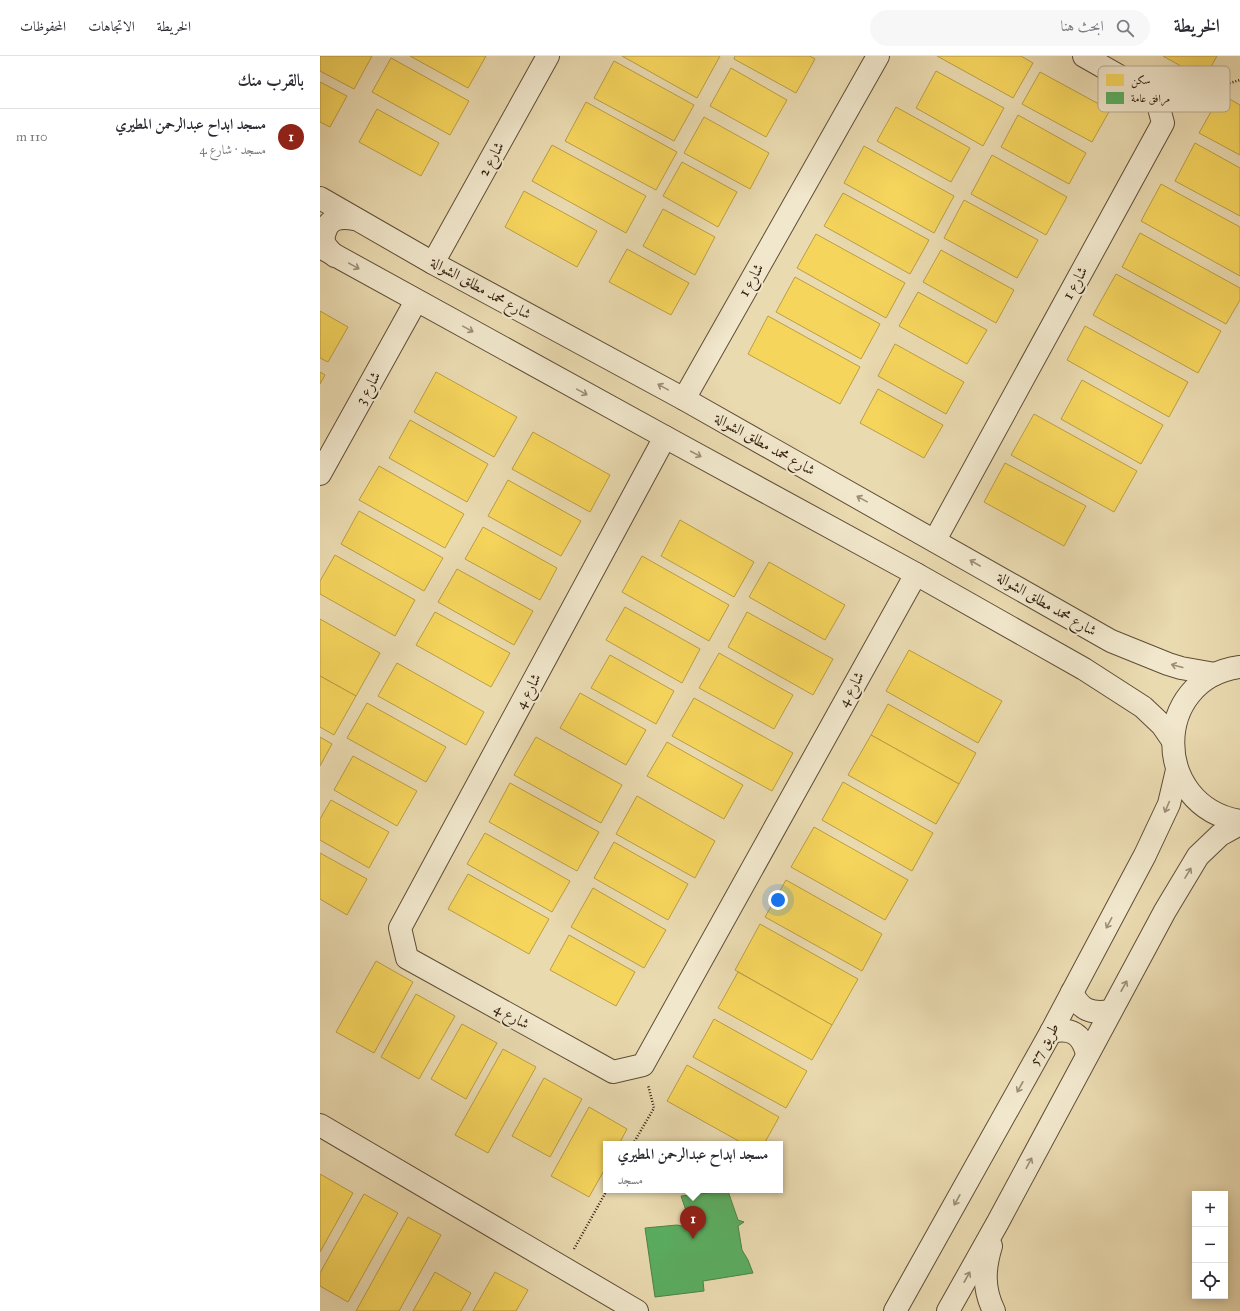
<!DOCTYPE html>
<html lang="ar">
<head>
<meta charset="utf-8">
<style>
	body { margin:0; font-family:"IM FELL Great Primer",Amiri,serif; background:#f7f7f7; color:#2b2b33; direction:rtl }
	.controls { position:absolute; right:12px; bottom:12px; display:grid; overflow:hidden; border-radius:0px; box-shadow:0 2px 10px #0003 }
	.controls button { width:36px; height:36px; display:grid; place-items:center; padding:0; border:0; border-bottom:1px solid #e1e1e2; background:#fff; color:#2b2b33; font:20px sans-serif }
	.you { position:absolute; left:458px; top:844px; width:14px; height:14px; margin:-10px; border:3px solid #fff; border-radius:50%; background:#1a73e8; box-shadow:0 0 0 6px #1a73e833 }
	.badge { display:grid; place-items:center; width:26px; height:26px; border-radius:50%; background:#8f2418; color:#fff; font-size:13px; font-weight:700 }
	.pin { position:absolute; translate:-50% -33px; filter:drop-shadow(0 1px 2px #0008) }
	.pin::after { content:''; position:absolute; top:21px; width:14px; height:12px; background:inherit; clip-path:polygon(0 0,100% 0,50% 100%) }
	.popup { position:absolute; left:283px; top:1085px; width:180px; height:52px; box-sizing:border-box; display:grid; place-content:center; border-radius:0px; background:#fff; filter:drop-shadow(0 1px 3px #0005); font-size:13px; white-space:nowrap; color:#7c7c81 }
	.popup b { font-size:15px; color:#2b2b33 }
	.popup::after { content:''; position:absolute; left:50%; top:100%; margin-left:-8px; border:8px solid transparent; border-top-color:#fff }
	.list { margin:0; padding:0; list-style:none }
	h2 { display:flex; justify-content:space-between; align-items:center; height:52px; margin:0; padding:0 16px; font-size:17px }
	h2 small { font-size:13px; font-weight:400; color:#7c7c81 }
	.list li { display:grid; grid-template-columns:26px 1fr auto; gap:12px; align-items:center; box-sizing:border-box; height:56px; padding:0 16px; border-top:1px solid #e1e1e2 }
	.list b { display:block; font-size:15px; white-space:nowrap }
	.list p { margin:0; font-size:13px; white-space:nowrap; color:#7c7c81 }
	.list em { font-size:13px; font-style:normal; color:#7c7c81 }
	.icon { flex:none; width:22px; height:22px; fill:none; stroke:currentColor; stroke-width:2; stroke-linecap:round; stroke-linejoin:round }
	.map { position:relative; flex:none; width:920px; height:1255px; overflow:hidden; direction:ltr }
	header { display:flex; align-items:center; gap:24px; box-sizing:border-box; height:56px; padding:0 20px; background:#fff; border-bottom:1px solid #e1e1e2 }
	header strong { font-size:19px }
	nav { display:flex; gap:22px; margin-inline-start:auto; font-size:14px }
	.search { width:280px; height:36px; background:#f7f7f7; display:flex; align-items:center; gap:10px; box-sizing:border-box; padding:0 14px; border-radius:22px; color:#7c7c81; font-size:15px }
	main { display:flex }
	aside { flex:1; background:#fff }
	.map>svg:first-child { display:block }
	.homes { fill:#f6d55c; stroke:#bb9e45 }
	.public { fill:#5aae61; stroke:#4e8348 }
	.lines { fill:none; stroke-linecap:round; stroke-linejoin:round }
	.minor-casing { stroke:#5f4d36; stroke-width:24 }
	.path { stroke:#311e0e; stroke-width:2.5; stroke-dasharray:1 2; stroke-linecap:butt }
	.minor { stroke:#f1e7cc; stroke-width:22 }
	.oneway { stroke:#9b8d76 }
	.labels { text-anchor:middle; stroke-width:4; stroke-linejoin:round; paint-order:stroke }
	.street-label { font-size:15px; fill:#311e0e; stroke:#f1e7cc }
	.key { fill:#f1e7cc; stroke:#b7ab93; stroke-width:1 }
	.key-label { font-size:11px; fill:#311e0e }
</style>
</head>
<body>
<header>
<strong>الخريطة</strong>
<div class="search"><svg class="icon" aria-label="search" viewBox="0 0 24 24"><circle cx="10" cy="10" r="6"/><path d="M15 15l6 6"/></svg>ابحث هنا</div>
<nav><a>الخريطة</a><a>الاتجاهات</a><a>المحفوظات</a></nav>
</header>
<main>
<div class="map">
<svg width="920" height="1255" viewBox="0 0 920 1255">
	<rect width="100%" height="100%" fill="#eadab0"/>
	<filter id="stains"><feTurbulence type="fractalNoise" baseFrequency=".005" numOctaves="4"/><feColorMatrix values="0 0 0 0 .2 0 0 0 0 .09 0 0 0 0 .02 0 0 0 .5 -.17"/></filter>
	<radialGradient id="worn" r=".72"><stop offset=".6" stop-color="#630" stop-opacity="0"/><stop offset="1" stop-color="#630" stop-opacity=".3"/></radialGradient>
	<g class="homes">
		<path d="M0,0h52l-18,33 -34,-18z"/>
		<path d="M90,0h76l-18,32z"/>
		<path d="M302,0h98l-23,42z"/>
		<path d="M415,0h75l5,3 -19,34 -62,-34z"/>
		<path d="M617,0h84l12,7 -20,35z"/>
		<path d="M843,0h54l-13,23z"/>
		<path d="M71,2l78,43 -19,34 -78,-43z"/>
		<path d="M294,5l80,44 -20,36 -80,-43z"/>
		<path d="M411,12l56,32 -21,37 -56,-31z"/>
		<path d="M616,15l68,37 -21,38 -67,-38z"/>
		<path d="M720,16l70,38 -18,32 -70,-38z"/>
		<path d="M0,26l27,14 -17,31 -10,-5z"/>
		<path d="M901,38l19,11v50l-41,-22z"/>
		<path d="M266,46l91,50 -21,38 -91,-49z"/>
		<path d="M576,51l74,41 -19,34 -74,-41z"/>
		<path d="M57,53l62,34 -18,33 -62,-34z"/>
		<path d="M698,59l68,38 -17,31 -68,-37z"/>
		<path d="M384,61l65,36 -19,36 -66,-36z"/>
		<path d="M875,87l45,25v48l-65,-35z"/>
		<path d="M232,89l94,51 -20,37 -94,-52z"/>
		<path d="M544,90l90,50 -20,37 -90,-50z"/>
		<path d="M672,99l75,42 -21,38 -75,-41z"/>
		<path d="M362,106l55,30 -19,35 -55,-31z"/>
		<path d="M841,128l79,43v49l-99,-55z"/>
		<path d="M204,135l73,40 -20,36 -72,-40z"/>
		<path d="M523,137l86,47 -19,34 -86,-48z"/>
		<path d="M644,144l74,40 -21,38 -73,-40z"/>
		<path d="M343,153l52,28 -20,38 -52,-29z"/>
		<path d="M820,177l100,55v12l-14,24 -104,-57z"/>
		<path d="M496,178l89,49 -19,35 -89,-50z"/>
		<path d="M307,193l62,34 -18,32 -62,-33z"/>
		<path d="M621,194l73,40 -18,33 -73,-41z"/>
		<path d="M796,218l105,57 -23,42 -105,-58z"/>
		<path d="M475,221l85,47 -19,35 -85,-47z"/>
		<path d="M598,236l69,38 -20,34 -68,-38z"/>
		<path d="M0,255l28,16 -20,35 -8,-4z"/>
		<path d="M448,260l92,51 -20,37 -92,-50z"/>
		<path d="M765,270l103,56 -19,35 -102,-57z"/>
		<path d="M575,288l69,38 -18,32 -68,-38z"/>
		<path d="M0,316l5,3 -5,9z"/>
		<path d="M116,316l81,45 -23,40 -80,-45z"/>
		<path d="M762,324l81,45 -22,39 -80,-45z"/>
		<path d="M558,333l65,36 -19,33 -64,-35z"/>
		<path d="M714,358l103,57 -23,41 -103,-57z"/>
		<path d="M90,364l78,44 -21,38 -78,-44z"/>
		<path d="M213,376l77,43 -20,37 -78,-43z"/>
		<path d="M685,407l81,43 -22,40 -80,-44z"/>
		<path d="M59,410l85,48 -19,34 -86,-48z"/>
		<path d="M188,424l73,41 -20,35 -73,-40z"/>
		<path d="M39,455l84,47 -19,33 -83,-47z"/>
		<path d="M360,464l74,42 -20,35 -73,-41z"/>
		<path d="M163,471l74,41 -17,32 -75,-41z"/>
		<path d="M15,499l80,45 -20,36 -75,-42v-13z"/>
		<path d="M322,500l87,49 -20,36 -87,-49z"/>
		<path d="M449,506l76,43 -20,35 -76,-43z"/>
		<path d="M137,513l76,42 -19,34 -76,-43z"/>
		<path d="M305,551l75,42 -18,34 -76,-43z"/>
		<path d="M115,556l75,41 -19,34 -75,-42z"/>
		<path d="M427,556l86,47 -20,36 -85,-48z"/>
		<path d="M0,563l60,34 -24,43 -36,-20z"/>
		<path d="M589,594l93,51 -24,42 -92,-52z"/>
		<path d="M399,597l74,42 -19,34 -75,-41z"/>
		<path d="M290,599l64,36 -18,33 -65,-36z"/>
		<path d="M77,607l87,49 -18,33 -88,-49z"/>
		<path d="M0,620l36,20 -22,39 -14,-8z"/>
		<path d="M260,637l66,37 -20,35 -66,-37z"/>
		<path d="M374,642l99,55 -21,38 -100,-55z"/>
		<path d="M47,647l79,44 -20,35 -79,-44z"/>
		<path d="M568,648l88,49 -17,31 -88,-49z"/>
		<path d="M551,679l88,49 -23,40 -88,-49z"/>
		<path d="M0,681l12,7 -12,22z"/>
		<path d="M216,681l86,48 -21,38 -87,-48z"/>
		<path d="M347,686l76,43 -19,34 -77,-43z"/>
		<path d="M33,700l64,35 -20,35 -63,-36z"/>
		<path d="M523,726l90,51 -21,38 -90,-51z"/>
		<path d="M190,727l89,49 -22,39 -88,-49z"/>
		<path d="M317,740l78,45 -20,37 -79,-44z"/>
		<path d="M11,744l58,32 -20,36 -49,-28v-21z"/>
		<path d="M494,771l94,53 -23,40 -94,-53z"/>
		<path d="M165,777l85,48 -18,31 -85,-48z"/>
		<path d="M294,786l74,42 -20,36 -74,-42z"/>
		<path d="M0,797l47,26 -20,36 -27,-16z"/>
		<path d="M148,818l81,45 -20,35 -81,-45z"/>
		<path d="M466,824l96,54 -20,37 -97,-54z"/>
		<path d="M273,832l73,42 -22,38 -73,-41z"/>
		<path d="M440,868l98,55 -26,46 -97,-55z"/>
		<path d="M249,879l66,37 -19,34 -66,-36z"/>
		<path d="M56,905l37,21 -39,71 -38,-21z"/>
		<path d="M418,916l94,53 -20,35 -94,-52z"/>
		<path d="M96,938l39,22 -36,63 -38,-22z"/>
		<path d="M394,963l93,52 -21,37 -93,-51z"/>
		<path d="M142,968l35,19 -31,56 -35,-20z"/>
		<path d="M183,993l33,18 -48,86 -33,-18z"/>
		<path d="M367,1009l92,52 -15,27h-20l-77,-43z"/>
		<path d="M224,1022l38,21 -32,58 -38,-21z"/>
		<path d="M269,1051l38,22 -8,15h-13v23l-17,30 -38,-21z"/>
		<path d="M0,1118l33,19 -33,59z"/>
		<path d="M44,1138l34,19 -50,89 -28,-16v-13z"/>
		<path d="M88,1161l33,18 -42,76h-43z"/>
		<path d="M115,1216l36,21 -10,18h-48z"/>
		<path d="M175,1216l33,18 -12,21h-43z"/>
	</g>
	<path class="public" d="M408,1135l10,29 6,2 -6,4 4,24 6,10 5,13 -50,8 1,10 -49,6 -10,-69 32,-3 15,3 -11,-32z"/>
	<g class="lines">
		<g class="minor-casing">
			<g id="minor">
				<path d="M0,142l113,65 251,136 427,242 57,23 13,4 34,6"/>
				<path d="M0,191l345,190 251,137 168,95 59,38 19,18 11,16"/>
				<path d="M15,200c-4,-4 -10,-9 -11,-15 -1,-3 0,-6 1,-9 4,-15 16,-15 30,-13"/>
				<path d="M113,207l115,-207"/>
				<path d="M364,343l194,-343"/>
				<path d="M345,381l-265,491 7,30 206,114 30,-7 273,-491"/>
				<path d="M0,418l96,-173"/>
				<path d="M615,484l228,-417 -7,-26 -72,-41"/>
				<path d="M920,611c-89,12 -89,139 0,154"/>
				<path d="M752,936c8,18 19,22 38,19"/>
				<path d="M731,976c20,-5 31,2 36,22"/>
				<path d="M0,1069l317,186"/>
				<path d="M671,1190c-7,23 -8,43 3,65"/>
				<path d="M575,1255l156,-279 94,-177 24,-51 8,-34"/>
				<path d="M628,1255l50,-89 167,-311 33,-55 22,-21 20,-11"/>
			</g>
		</g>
		<g class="path">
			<path d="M858,43l62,-19"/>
			<path d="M313,1088l21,-36 -6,-23"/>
			<path d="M254,1193l33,-59"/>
		</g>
		<use href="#minor" class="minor"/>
	</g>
	<defs><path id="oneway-shaft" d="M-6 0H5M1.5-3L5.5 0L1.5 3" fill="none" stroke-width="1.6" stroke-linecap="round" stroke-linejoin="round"/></defs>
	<g class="oneway">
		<use href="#oneway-shaft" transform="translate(34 210) rotate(29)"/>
		<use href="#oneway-shaft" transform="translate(148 273) rotate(29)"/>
		<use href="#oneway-shaft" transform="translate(343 331) rotate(-151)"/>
		<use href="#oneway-shaft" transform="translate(262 336) rotate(29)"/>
		<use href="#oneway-shaft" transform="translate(376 398) rotate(28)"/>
		<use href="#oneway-shaft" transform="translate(542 443) rotate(-151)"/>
		<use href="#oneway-shaft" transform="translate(655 507) rotate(-150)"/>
		<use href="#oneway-shaft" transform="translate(857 610) rotate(-165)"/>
		<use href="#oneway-shaft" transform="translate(847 751) rotate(113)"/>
		<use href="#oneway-shaft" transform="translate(868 817) rotate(-59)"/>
		<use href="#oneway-shaft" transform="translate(789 867) rotate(118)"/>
		<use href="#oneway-shaft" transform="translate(804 930) rotate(-61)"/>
		<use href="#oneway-shaft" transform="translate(700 1031) rotate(119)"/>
		<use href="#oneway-shaft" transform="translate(709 1107) rotate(-62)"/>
		<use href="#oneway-shaft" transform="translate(637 1144) rotate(119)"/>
		<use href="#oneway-shaft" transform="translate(647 1221) rotate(-61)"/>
	</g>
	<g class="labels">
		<g class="street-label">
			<text transform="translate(171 103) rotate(-61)" y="5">شارع 2</text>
			<text transform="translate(431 224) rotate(-61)" y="5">شارع 1</text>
			<text transform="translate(755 227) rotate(-61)" y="5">شارع 1</text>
			<text transform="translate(161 232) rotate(29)" y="5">شارع محمد مطلق الشوالة</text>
			<text transform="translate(48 332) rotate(-61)" y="5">شارع 3</text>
			<text transform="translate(445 388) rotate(29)" y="5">شارع محمد مطلق الشوالة</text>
			<text transform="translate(727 548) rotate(30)" y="5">شارع محمد مطلق الشوالة</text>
			<text transform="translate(531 633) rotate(-61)" y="5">شارع 4</text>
			<text transform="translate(208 635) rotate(-62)" y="5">شارع 4</text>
			<text transform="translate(192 960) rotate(29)" y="5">شارع 4</text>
			<text transform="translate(724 988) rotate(-61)" y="5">طريق 57</text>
		</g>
	</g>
	<rect x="778" y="10" width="132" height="46" rx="6" class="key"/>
	<rect x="786" y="18" width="18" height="12" fill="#f6d55c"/>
	<rect x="786" y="36" width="18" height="12" fill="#5aae61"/>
	<g class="key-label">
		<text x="811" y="28">سكن</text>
		<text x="811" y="46">مرافق عامة</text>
	</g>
	<rect width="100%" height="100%" filter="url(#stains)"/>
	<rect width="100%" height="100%" fill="url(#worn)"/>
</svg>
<div class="controls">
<button>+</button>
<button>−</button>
<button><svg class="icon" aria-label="locate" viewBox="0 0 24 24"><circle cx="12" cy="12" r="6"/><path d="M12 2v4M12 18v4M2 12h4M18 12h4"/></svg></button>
</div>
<div class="you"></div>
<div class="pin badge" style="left:373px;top:1183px">1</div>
<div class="popup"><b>مسجد ابداح عبدالرحمن المطيري</b>مسجد</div>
</div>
<aside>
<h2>بالقرب منك<small></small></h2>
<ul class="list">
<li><span class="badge">1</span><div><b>مسجد ابداح عبدالرحمن المطيري</b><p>مسجد · شارع 4</p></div><em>110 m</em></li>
</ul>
</aside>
</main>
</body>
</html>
